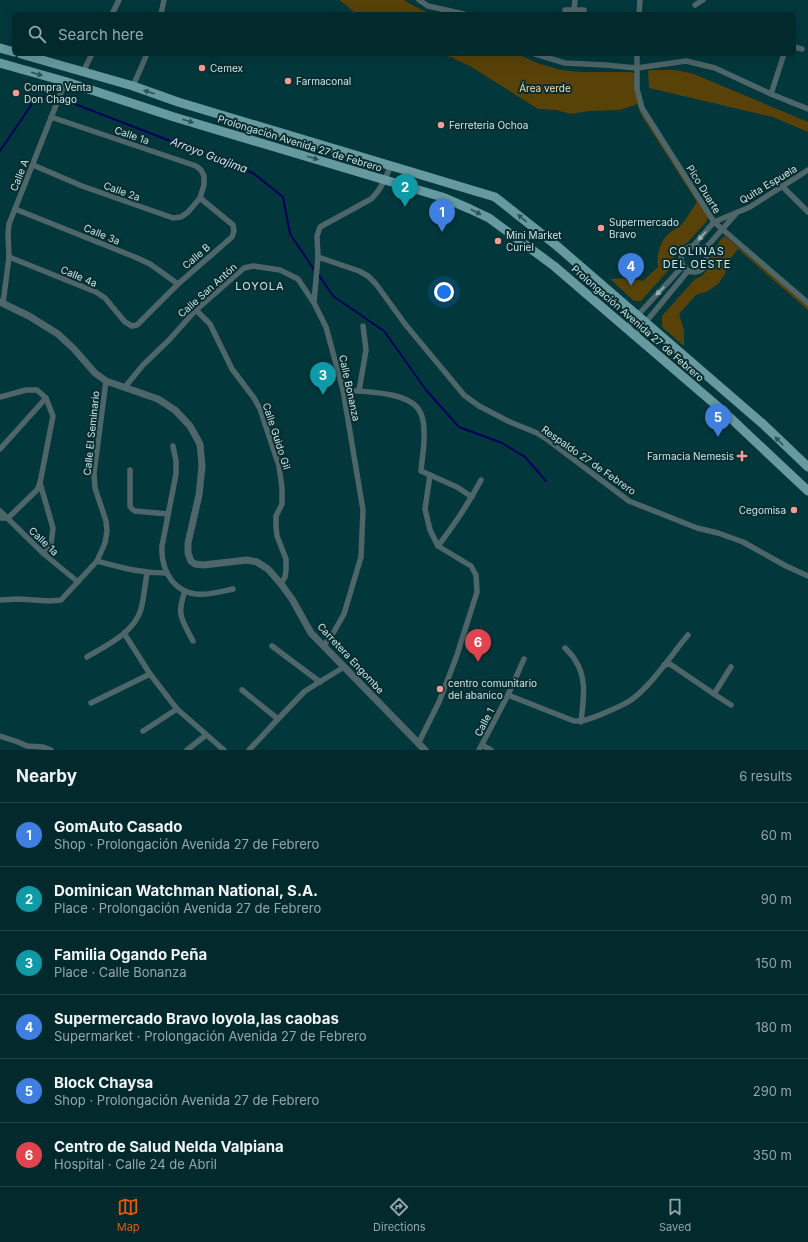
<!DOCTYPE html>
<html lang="en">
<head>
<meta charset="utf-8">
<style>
	body { margin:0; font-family:Inter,sans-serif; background:#103639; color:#f1f3f6 }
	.you { position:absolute; left:444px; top:292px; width:14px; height:14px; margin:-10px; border:3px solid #fff; border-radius:50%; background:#1a73e8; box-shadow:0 0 0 6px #1a73e833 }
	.badge { display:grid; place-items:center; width:26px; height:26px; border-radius:50%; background:#ea580c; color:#fff; font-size:13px; font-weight:700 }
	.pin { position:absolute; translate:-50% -33px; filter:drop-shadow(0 1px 2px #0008) }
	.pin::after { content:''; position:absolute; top:21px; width:14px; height:12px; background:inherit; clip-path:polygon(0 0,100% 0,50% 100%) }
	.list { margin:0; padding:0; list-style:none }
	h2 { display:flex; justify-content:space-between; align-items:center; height:52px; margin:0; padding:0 16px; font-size:17px }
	h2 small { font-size:13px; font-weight:400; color:#96a7aa }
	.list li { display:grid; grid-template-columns:26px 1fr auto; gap:12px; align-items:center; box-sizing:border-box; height:64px; padding:0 16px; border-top:1px solid #234649 }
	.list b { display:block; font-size:15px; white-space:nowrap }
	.list p { margin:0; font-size:13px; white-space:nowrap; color:#96a7aa }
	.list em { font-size:13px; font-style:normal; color:#96a7aa }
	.icon { flex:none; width:22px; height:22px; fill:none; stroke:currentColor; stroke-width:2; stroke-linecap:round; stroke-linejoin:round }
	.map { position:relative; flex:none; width:808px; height:750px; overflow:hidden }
	.search { position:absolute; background:#022a2d; box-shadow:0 4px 16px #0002; left:12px; right:12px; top:12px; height:44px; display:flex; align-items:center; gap:10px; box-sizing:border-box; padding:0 14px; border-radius:6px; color:#96a7aa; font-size:15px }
	.sheet { height:436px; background:#022a2d }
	nav { display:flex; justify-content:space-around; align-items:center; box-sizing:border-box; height:56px; border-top:1px solid #234649; background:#022a2d; font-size:11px; color:#96a7aa }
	nav a { display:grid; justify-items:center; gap:2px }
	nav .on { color:#ea580c }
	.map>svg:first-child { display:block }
	.green { fill:#594208 }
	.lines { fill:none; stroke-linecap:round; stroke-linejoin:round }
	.stream { stroke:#00005a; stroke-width:2 }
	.minor { stroke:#4e6669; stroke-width:5.5 }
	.tertiary { stroke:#4e6669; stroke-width:7 }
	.primary { stroke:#679aa0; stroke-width:9 }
	.oneway { fill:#2a5257 }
	.oneway2 { fill:#97b3b6 }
	.poi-dot { fill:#f59c95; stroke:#092c2f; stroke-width:1.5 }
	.labels { text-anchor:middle; stroke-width:4; stroke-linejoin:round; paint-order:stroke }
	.poi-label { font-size:10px; fill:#c7e6e9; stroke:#092c2f; text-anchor:start }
	.park-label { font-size:10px; fill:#f9dfac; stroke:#092c2f }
	.street-label { font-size:10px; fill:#c7e6e9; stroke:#092c2f }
	.water-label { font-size:11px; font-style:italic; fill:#d5e1f9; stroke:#092c2f }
	.neighbourhood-label { font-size:11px; letter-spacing:1px; fill:#c7e6e9; stroke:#092c2f }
</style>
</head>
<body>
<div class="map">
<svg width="808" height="750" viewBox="0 0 808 750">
	<rect width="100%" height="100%" fill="#02383c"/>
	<g class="green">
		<path d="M339,0h65l10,6 16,8h-73z"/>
		<path d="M439,54h78l23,10 21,6 21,2h50l3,2 3,23 70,120 -1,4 -19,21 -9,6 -4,6 -2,11 -32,36h-7l-24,-22 19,-1 14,3 15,-14c-2,-14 3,-28 14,-36 3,-2 6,-3 8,-5 7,-7 11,-16 17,-24l-55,-86 -5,-12 -17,6 -31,1 -18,3 -15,-4 -18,-1 -68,-43 -16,-7v-1z"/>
		<path d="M649,70h27l18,4 114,48v10l-35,-15 -124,-29 -1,-17z"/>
		<path d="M725,236l83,69v5l-70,-61 -10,13 -3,12 -7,10 -10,7 -12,4 -17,19 5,16v16l-22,-19v-11l33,-37 7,-3 5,-6 4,-7 -1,-8 12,-17z"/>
	</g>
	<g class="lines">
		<g class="stream">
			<path d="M0,151l36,-53 18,-2 199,77 30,24 7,37 25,37"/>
			<path d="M318,274l15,22 51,35 42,59 33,37 43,16 23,14 21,24"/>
		</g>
		<g class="minor">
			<path d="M419,0l9,6 36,8"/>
			<path d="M695,5l8,-5"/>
			<path d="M565,10h19"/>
			<path d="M574,10l1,-10"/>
			<path d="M112,14l7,-14"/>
			<path d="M161,14l3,-14"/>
			<path d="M639,14l1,-14"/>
			<path d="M794,47l8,2"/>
			<path d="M535,54l30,9 40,2 32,3 49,-7 29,7 56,26 37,15"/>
			<path d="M637,54v35l5,19 72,114 94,81"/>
			<path d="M83,72l9,-18"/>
			<path d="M133,86l14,-32"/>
			<path d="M771,94l13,-40"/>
			<path d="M33,165l49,21 91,32 8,-1 7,-5 12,-14 4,-13v-9l-3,-6 -5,-4 -145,-49"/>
			<path d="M782,186l26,26"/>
			<path d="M15,209l120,48 15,7 28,20"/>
			<circle cx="694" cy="259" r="13"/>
			<path d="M692,247l22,-25 36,-15 58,-37"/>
			<path d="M703,251l32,-36"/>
			<path d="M9,257l87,35 9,6 20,24 7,4 5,-1 41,-41 54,-47 2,-6 -1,-6 -33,-27"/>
			<path d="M318,257l41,14 9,5 8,8 29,40 59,71 15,11 31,16 27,11 11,7 81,61 68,27 21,5 25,9 43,24 22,10"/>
			<path d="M314,302l4,-45 -1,-21 3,-9 51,-28c10,-9 15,-22 20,-34"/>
			<path d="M3,303l6,-46 -1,-23 1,-10 53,-134 5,-8"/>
			<path d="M196,310l14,14 22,45 22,29 6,11 19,57 3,22v16l-6,12v11l1,9 9,23v11l-1,7 -4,7"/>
			<path d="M626,328l57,-62"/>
			<path d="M635,335l53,-64"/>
			<path d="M125,387l18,-22 25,-24 28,-31 48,-42 9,-2 27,4 18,9 16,24 12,24 17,63 20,120 -2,47 -17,57 -12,21 -8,10"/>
			<path d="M343,390c20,2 64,1 76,20 4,6 5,14 5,21 1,13 -2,27 -3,40l36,16 15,10"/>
			<path d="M359,391l7,-41 -3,-24"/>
			<path d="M0,397l26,-7h11l9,8 7,18 -13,67 -3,7 -29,28h-8"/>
			<path d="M173,446l3,15v13l-14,72c-1,14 2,24 10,35 17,20 38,13 61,8"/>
			<path d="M0,449l46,-51"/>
			<path d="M130,470v36l2,3 3,2 33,3"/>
			<path d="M40,483l13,45 -2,17 -7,9"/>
			<path d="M0,511l44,43 34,28"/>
			<path d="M438,546c16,-21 31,-43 43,-66"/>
			<path d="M97,561c26,7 43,12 70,12"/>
			<path d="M185,591c-9,24 -3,29 8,50"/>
			<path d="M0,600l18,-1 32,2 11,-1 36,-39 8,-18 2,-12 -1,-10 -11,-33 -1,-15 12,-92"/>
			<path d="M124,633l26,41 27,35 47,41"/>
			<path d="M272,646l48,36"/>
			<path d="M565,648c4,4 8,8 10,12 13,19 8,41 6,62"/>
			<path d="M87,657c20,-12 47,-24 54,-48 3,-11 4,-24 6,-36"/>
			<path d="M664,665l6,-1 44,30 17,11"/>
			<path d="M242,690l36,29"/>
			<path d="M714,694l17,-27"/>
			<path d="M508,695l66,26c10,1 17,-3 26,-6 11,-5 22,-9 31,-15 20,-14 41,-46 57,-65"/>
			<path d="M91,703l59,-29"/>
			<path d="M143,731l34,-22"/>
			<path d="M0,736l18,6 9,4 16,1 8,3"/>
			<path d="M418,744l21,-42 17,-44 21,-66 -1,-17 -5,-9 -33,-20 -8,-16 -5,-21 5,-34"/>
			<path d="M482,745l9,5"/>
			<path d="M187,750l19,-15"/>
			<path d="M249,750l29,-31 27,-28 39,-24"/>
			<path d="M479,750l29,-55 16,-36"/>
		</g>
		<path class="tertiary" d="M0,302l29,14 29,18 16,15 21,24 11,8 52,18 17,11 15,16 10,18 2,22 -3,29 -11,48v10l3,8 4,3 8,1 44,-5 10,2 11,7 13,15 11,15 19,34 114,117"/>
		<g class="primary">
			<path d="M0,48l14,4"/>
			<path d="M21,54l112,32 45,16 317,95 62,49 89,77 117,101 45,43"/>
			<path d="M0,63l67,19 107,35 268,80 28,12 19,9 65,48 169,145 85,80"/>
		</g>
	</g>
	<defs><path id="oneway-solid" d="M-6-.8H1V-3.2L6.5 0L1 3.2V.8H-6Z"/></defs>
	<g class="oneway">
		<use href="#oneway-solid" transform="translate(37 74) rotate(16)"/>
		<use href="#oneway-solid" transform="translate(149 92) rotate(-162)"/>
		<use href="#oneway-solid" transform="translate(188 121) rotate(17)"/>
		<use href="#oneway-solid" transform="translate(313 158) rotate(17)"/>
		<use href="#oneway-solid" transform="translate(476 212) rotate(27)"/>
		<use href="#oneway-solid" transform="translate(522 218) rotate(-141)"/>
		<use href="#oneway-solid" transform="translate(779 441) rotate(-135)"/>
	</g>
	<g class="oneway2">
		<use href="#oneway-solid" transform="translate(702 236) rotate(132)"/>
		<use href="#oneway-solid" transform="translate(660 291) rotate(134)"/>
	</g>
	<g class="poi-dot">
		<circle cx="202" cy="68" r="4"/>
		<circle cx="288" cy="81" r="4"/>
		<circle cx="16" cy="93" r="4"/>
		<circle cx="441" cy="125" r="4"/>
		<circle cx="601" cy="228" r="4"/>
		<circle cx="498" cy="241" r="4"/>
		<path d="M740 450h4v4h4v4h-4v4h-4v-4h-4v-4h4z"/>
		<circle cx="794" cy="510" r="4"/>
		<circle cx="440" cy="689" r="4"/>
	</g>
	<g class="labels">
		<g class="poi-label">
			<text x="210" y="72">Cemex</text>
			<text x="296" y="85">Farmaconal</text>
			<text x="24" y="91">Compra Venta<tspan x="24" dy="12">Don Chago</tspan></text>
			<text x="449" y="129">Ferreteria Ochoa</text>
			<text x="609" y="226">Supermercado<tspan x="609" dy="12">Bravo</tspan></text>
			<text x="506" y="239">Mini Market<tspan x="506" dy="12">Curiel</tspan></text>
			<text x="734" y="460" text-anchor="end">Farmacia Nemesis</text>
			<text x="786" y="514" text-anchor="end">Cegomisa</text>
			<text x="448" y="687">centro comunitario<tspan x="448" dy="12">del abanico</tspan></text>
		</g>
		<g class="park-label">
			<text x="545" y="92">Área verde</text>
		</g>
		<g class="street-label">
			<text transform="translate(132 135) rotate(19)" y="4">Calle 1a</text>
			<text transform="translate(300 143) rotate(17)" y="4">Prolongación Avenida 27 de Febrero</text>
			<text transform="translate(19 175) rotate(-68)" y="4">Calle A</text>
			<text transform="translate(768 184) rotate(-31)" y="4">Quita Espuela</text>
			<text transform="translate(704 189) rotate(58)" y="4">Pico Duarte</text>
			<text transform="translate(122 191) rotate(20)" y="4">Calle 2a</text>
			<text transform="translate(102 234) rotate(22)" y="4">Calle 3a</text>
			<text transform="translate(196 256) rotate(-41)" y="4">Calle B</text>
			<text transform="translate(79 276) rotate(23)" y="4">Calle 4a</text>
			<text transform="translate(207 290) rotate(-42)" y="4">Calle San Antón</text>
			<text transform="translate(638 323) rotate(41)" y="4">Prolongación Avenida 27 de Febrero</text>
			<text transform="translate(350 388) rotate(78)" y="4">Calle Bonanza</text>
			<text transform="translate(91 433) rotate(-84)" y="4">Calle El Seminario</text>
			<text transform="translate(277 436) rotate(72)" y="4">Calle Guido Gil</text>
			<text transform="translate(589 460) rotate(35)" y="4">Respaldo 27 de Febrero</text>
			<text transform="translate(44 541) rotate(43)" y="4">Calle 1a</text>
			<text transform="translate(351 658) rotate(47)" y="4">Carretera Engombe</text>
			<text transform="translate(484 722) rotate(-62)" y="4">Calle 1</text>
		</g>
		<g class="water-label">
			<text transform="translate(209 155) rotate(21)" y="4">Arroyo Guajima</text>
		</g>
		<g class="neighbourhood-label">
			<text x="697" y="255">COLINAS<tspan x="697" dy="13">DEL OESTE</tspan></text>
			<text x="260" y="290">LOYOLA</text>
		</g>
	</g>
</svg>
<div class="you"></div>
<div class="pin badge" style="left:442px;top:232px;background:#3f7fe0">1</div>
<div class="pin badge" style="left:405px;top:207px;background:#0f9aa8">2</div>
<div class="pin badge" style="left:323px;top:395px;background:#0f9aa8">3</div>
<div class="pin badge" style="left:631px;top:286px;background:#3f7fe0">4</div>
<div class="pin badge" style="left:718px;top:437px;background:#3f7fe0">5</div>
<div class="pin badge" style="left:478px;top:662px;background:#e0444e">6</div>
<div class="search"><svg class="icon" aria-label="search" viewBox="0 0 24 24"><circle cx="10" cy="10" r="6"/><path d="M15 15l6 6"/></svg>Search here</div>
</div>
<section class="sheet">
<h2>Nearby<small>6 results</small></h2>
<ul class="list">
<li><span class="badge" style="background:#3f7fe0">1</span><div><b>GomAuto Casado</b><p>Shop · Prolongación Avenida 27 de Febrero</p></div><em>60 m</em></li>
<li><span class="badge" style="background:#0f9aa8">2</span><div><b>Dominican Watchman National, S.A.</b><p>Place · Prolongación Avenida 27 de Febrero</p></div><em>90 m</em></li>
<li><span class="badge" style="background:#0f9aa8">3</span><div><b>Familia Ogando Peña</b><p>Place · Calle Bonanza</p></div><em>150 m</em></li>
<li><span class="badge" style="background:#3f7fe0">4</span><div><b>Supermercado Bravo loyola,las caobas</b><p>Supermarket · Prolongación Avenida 27 de Febrero</p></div><em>180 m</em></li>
<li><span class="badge" style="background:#3f7fe0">5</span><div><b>Block Chaysa</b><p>Shop · Prolongación Avenida 27 de Febrero</p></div><em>290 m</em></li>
<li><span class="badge" style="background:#e0444e">6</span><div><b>Centro de Salud Nelda Valpiana</b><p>Hospital · Calle 24 de Abril</p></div><em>350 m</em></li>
</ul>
</section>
<nav>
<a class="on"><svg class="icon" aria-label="map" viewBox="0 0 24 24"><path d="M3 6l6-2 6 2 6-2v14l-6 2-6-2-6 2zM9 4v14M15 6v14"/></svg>Map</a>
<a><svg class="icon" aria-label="directions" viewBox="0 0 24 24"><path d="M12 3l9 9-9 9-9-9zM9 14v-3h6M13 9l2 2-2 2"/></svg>Directions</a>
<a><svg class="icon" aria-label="saved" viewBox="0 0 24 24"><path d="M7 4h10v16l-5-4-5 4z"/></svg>Saved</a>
</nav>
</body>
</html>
